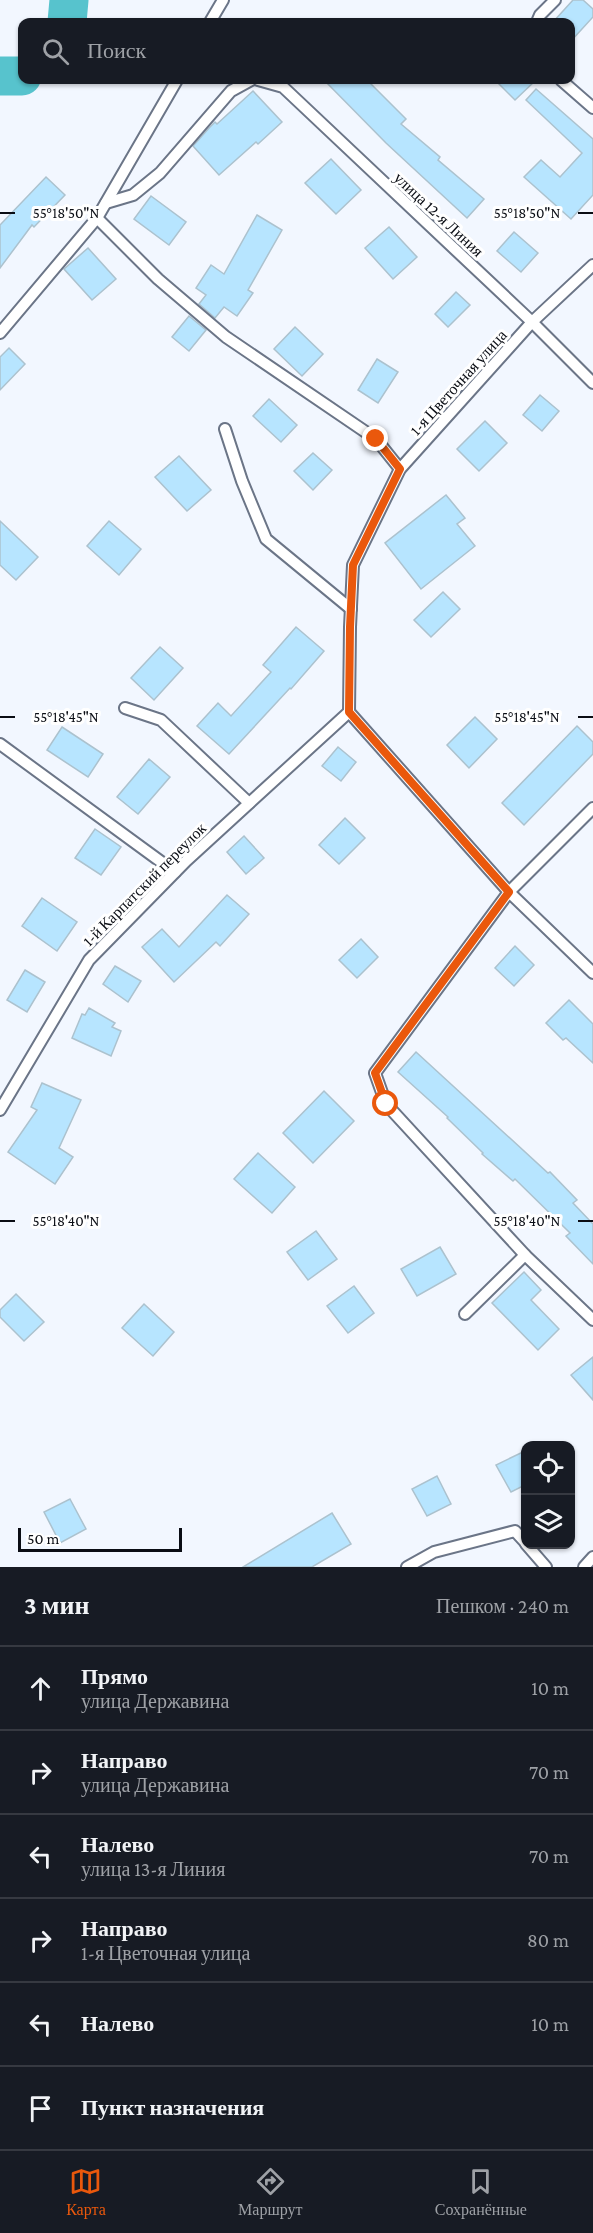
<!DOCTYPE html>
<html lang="ru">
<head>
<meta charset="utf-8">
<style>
	body { margin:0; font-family:"Crimson Pro",serif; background:#242831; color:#f1f3f6 }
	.controls { position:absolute; right:18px; bottom:18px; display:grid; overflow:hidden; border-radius:12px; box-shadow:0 2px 4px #0004 }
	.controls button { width:54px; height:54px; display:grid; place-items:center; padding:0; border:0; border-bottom:2px solid #363941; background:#171b24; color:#f1f3f6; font:30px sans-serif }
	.scale { position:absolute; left:18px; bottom:15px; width:164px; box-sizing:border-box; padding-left:6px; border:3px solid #0a0d14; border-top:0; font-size:16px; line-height:21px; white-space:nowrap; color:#0a0d14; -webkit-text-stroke:4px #fff; paint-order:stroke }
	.stop { position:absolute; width:18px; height:18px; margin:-14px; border:4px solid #ea580c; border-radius:50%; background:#fff }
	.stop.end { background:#ea580c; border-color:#fff; box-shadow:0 2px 6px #0008 }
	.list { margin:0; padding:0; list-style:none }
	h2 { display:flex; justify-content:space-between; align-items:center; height:78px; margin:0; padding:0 24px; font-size:26px }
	h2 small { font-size:20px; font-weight:400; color:#9ea1a6 }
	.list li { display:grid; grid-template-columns:39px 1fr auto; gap:18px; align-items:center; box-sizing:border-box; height:84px; padding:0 24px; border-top:2px solid #363941 }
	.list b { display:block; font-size:22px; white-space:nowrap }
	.list p { margin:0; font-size:20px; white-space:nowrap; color:#9ea1a6 }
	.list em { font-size:20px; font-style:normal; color:#9ea1a6 }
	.icon { flex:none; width:33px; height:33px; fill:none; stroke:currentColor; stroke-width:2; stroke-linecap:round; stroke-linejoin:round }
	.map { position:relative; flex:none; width:593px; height:1567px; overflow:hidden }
	.search { position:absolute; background:#171b24; box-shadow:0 2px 4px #0004; left:18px; right:18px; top:18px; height:66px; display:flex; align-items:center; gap:15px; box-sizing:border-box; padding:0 21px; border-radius:12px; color:#9ea1a6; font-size:22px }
	.sheet { height:582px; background:#171b24 }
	nav { display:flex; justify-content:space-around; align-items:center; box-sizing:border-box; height:84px; border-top:2px solid #363941; background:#171b24; font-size:16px; color:#9ea1a6 }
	nav a { display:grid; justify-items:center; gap:3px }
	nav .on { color:#ea580c }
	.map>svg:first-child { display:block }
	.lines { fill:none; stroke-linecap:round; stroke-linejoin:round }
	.river { stroke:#57c3cd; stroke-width:39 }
	.building { fill:#b7e5ff; stroke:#acc2ce; stroke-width:1.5 }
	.service-casing { stroke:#6b7587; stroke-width:14 }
	.service { stroke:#fff; stroke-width:10 }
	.route { stroke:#ea580c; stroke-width:8 }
	.ticks { fill:none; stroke:#0a0d14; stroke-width:2 }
	.labels { text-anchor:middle; stroke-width:6; stroke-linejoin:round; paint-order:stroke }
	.street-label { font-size:16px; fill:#0a0d14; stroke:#fff }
	.ticks-label { font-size:15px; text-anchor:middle; fill:#0a0d14; stroke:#fff; stroke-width:6; stroke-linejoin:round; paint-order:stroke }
</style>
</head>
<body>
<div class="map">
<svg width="593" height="1567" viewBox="0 0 593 1567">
	<rect width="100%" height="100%" fill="#f2f7ff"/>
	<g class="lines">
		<g class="river">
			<path d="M67,22l2,-22"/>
			<path d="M0,76h22"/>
		</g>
	</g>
	<g class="building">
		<path d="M573,0h10l10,9v8l-23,25v-20h-17z"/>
		<path d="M324,80h43l39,39 -5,5 39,33 -2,3 46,39 -17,19 -81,-75z"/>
		<path d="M495,80h41l-21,20z"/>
		<path d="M536,89l57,50v56l-22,24 -47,-42 17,-17 19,17 22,-24 -56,-53z"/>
		<path d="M253,91l29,31 -24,22 -2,-2 -37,33 -26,-29 17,-19 5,-5 2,2z"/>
		<path d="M331,159l30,31 -25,24 -31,-31z"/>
		<path d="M46,177l19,18 -31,32 -2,-2 -32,43v-43z"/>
		<path d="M151,196l35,26 -17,23 -35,-26z"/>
		<path d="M257,215l25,15 -34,60 5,3 -16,23 -13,-9 -9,11 -16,-14 7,-9 -10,-7 15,-23 13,9z"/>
		<path d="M389,227l28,30 -24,22 -28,-31z"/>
		<path d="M514,232l24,21 -17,19 -24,-21z"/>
		<path d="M88,248l28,31 -24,21 -28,-31z"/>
		<path d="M456,292l14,13 -22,22 -13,-13z"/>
		<path d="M189,316l17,14 -17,21 -17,-14z"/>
		<path d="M295,327l28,27 -21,22 -28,-27z"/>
		<path d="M9,348l16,16 -25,26v-33z"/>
		<path d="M377,359l21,13 -20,31 -20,-13z"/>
		<path d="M540,395l19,16 -17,20 -19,-16z"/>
		<path d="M269,399l28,26 -16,17 -28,-26z"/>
		<path d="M485,421l22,22 -28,28 -22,-22z"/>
		<path d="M313,453l19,17 -19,20 -19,-19z"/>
		<path d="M179,456l32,34 -24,21 -32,-34z"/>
		<path d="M446,495l19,23 -8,6 18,22 -54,43 -36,-46z"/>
		<path d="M0,521l38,36 -22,23 -16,-15z"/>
		<path d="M109,521l32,28 -22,26 -32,-29z"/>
		<path d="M443,592l17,17 -29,28 -17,-17z"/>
		<path d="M296,627l28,24 -33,38 -1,-1 -61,66 -32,-28 21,-23 13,13 40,-44 -8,-7z"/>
		<path d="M160,647l23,21 -29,32 -23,-22z"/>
		<path d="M475,717l22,22 -28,29 -22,-23z"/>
		<path d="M577,726l16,16v12l-69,71 -22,-22z"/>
		<path d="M62,727l41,27 -15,23 -41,-27z"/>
		<path d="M338,747l18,15 -15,19 -19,-15z"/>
		<path d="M149,759l21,18 -32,37 -21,-17z"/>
		<path d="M345,818l20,20 -26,26 -20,-19z"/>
		<path d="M95,829l26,18 -20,28 -26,-17z"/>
		<path d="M244,836l20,22 -18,16 -19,-22z"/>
		<path d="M227,895l22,19 -29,32 -4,-4 -42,40 -32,-35 20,-18 17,18z"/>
		<path d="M42,898l35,24 -20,29 -35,-25z"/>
		<path d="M361,939l17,18 -21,21 -18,-18z"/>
		<path d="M515,946l19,19 -20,21 -19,-18z"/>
		<path d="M115,966l26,15 -13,21 -25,-18z"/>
		<path d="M25,970l20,12 -18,30 -20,-12z"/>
		<path d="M569,1000l24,24v39l-27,-25 -3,2 -17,-17z"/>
		<path d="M89,1008l26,15 -3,4 9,4 -10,25 -39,-18 10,-24 3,1z"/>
		<path d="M416,1052l132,121 2,-1 27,28 -4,3 20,21v40l-27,-28 4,-3 -55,-54 -2,2 -31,-27 1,-1 -36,-35 1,-1 -50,-45z"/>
		<path d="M42,1083l39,17 -22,48 14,9 -18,27 -47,-32 29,-42 -6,-3z"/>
		<path d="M324,1091l30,30 -41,42 -30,-30z"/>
		<path d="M258,1153l37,34 -23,26 -38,-34z"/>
		<path d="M316,1231l21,28 -29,21 -21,-28z"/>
		<path d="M440,1247l16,27 -39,22 -16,-27z"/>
		<path d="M524,1272l17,18 -10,10 28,29 -21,21 -46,-47z"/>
		<path d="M354,1286l20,27 -26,20 -21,-27z"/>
		<path d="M16,1294l28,28 -20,19 -24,-24v-7z"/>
		<path d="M144,1304l30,28 -21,24 -31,-28z"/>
		<path d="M593,1357v43l-22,-25z"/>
		<path d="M525,1451v34l-14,7 -15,-27z"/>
		<path d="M437,1476l14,28 -24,12 -15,-27z"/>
		<path d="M70,1499l16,30 -26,14 -16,-31z"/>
		<path d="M332,1513l19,31 -39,23h-69z"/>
	</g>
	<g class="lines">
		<g class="service-casing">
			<g id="service">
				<path d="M210,22l13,-22"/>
				<path d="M537,22l3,-7 15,-15"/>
				<path d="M258,80l25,7 249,235 61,61"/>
				<path d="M561,80l32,28"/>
				<path d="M106,203l27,-8 27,-22 71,-82 20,-11"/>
				<path d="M97,218l61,61 68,58 150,102 24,30"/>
				<path d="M0,333l97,-115 80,-138"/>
				<path d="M225,429l17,52 24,58 85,70"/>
				<path d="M125,708l36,12 88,83"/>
				<path d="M349,712l1,-85 3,-62 47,-96 132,-147 61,-57"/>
				<path d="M349,712l160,180 84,81"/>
				<path d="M0,744l175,128"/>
				<path d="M593,808l-84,84 -134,181 11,31 139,151 68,65"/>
				<path d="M0,1110l89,-150 97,-99 163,-149"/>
				<path d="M465,1314l60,-59"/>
				<path d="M526,1544l20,23"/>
				<path d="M407,1567l27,-15 81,-21 11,12"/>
				<path d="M584,1567l9,-10"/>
			</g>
		</g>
		<use href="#service" class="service"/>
	</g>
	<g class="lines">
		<path class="route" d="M376,439l24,30 -47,96 -3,62 -1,85 160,180 -134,181 11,31"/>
	</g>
	<path class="ticks" d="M0,213h15M578,213h15M0,717h15M578,717h15M0,1221h15M578,1221h15"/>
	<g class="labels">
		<g class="street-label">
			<text transform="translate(439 214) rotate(43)" y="6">улица 12-я Линия</text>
			<text transform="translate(458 382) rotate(-48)" y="6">1-я Цветочная улица</text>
			<text transform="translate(144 884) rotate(-45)" y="6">1-й Карпатский переулок</text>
		</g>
	</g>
	<g class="ticks-label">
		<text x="66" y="218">55°18'50"N</text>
		<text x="527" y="218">55°18'50"N</text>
		<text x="66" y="722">55°18'45"N</text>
		<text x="527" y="722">55°18'45"N</text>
		<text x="66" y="1226">55°18'40"N</text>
		<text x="527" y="1226">55°18'40"N</text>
	</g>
</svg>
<div class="controls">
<button><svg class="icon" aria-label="locate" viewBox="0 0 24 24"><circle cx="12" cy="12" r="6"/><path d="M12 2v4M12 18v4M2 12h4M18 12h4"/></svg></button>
<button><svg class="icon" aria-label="layers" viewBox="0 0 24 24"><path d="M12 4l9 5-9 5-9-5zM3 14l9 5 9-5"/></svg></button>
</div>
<div class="scale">50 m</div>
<div class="stop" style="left:386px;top:1104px"></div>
<div class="stop end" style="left:376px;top:439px"></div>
<div class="search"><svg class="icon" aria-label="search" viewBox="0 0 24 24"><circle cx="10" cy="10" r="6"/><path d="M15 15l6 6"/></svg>Поиск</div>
</div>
<section class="sheet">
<h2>3 мин<small>Пешком · 240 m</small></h2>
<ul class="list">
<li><svg class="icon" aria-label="ahead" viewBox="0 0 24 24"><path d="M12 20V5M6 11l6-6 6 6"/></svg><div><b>Прямо</b><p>улица Державина</p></div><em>10 m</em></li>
<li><svg class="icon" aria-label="right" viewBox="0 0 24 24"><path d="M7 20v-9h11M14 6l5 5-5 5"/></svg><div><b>Направо</b><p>улица Державина</p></div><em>70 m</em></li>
<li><svg class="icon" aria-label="left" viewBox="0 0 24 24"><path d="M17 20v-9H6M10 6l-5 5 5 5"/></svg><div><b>Налево</b><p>улица 13-я Линия</p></div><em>70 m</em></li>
<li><svg class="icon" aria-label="right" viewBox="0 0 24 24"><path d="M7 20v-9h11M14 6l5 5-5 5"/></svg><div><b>Направо</b><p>1-я Цветочная улица</p></div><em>80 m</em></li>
<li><svg class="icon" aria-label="left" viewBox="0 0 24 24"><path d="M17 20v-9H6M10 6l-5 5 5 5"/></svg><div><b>Налево</b></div><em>10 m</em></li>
<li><svg class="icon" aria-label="arrive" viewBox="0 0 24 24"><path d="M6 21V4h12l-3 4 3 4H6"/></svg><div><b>Пункт назначения</b></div></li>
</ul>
</section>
<nav>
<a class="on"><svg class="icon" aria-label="map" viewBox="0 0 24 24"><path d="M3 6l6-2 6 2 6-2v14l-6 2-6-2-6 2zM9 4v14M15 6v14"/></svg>Карта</a>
<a><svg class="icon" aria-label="directions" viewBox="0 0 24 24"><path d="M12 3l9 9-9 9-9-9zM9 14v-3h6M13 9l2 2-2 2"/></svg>Маршрут</a>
<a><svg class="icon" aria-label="saved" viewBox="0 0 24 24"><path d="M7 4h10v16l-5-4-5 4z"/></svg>Сохранённые</a>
</nav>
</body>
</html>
